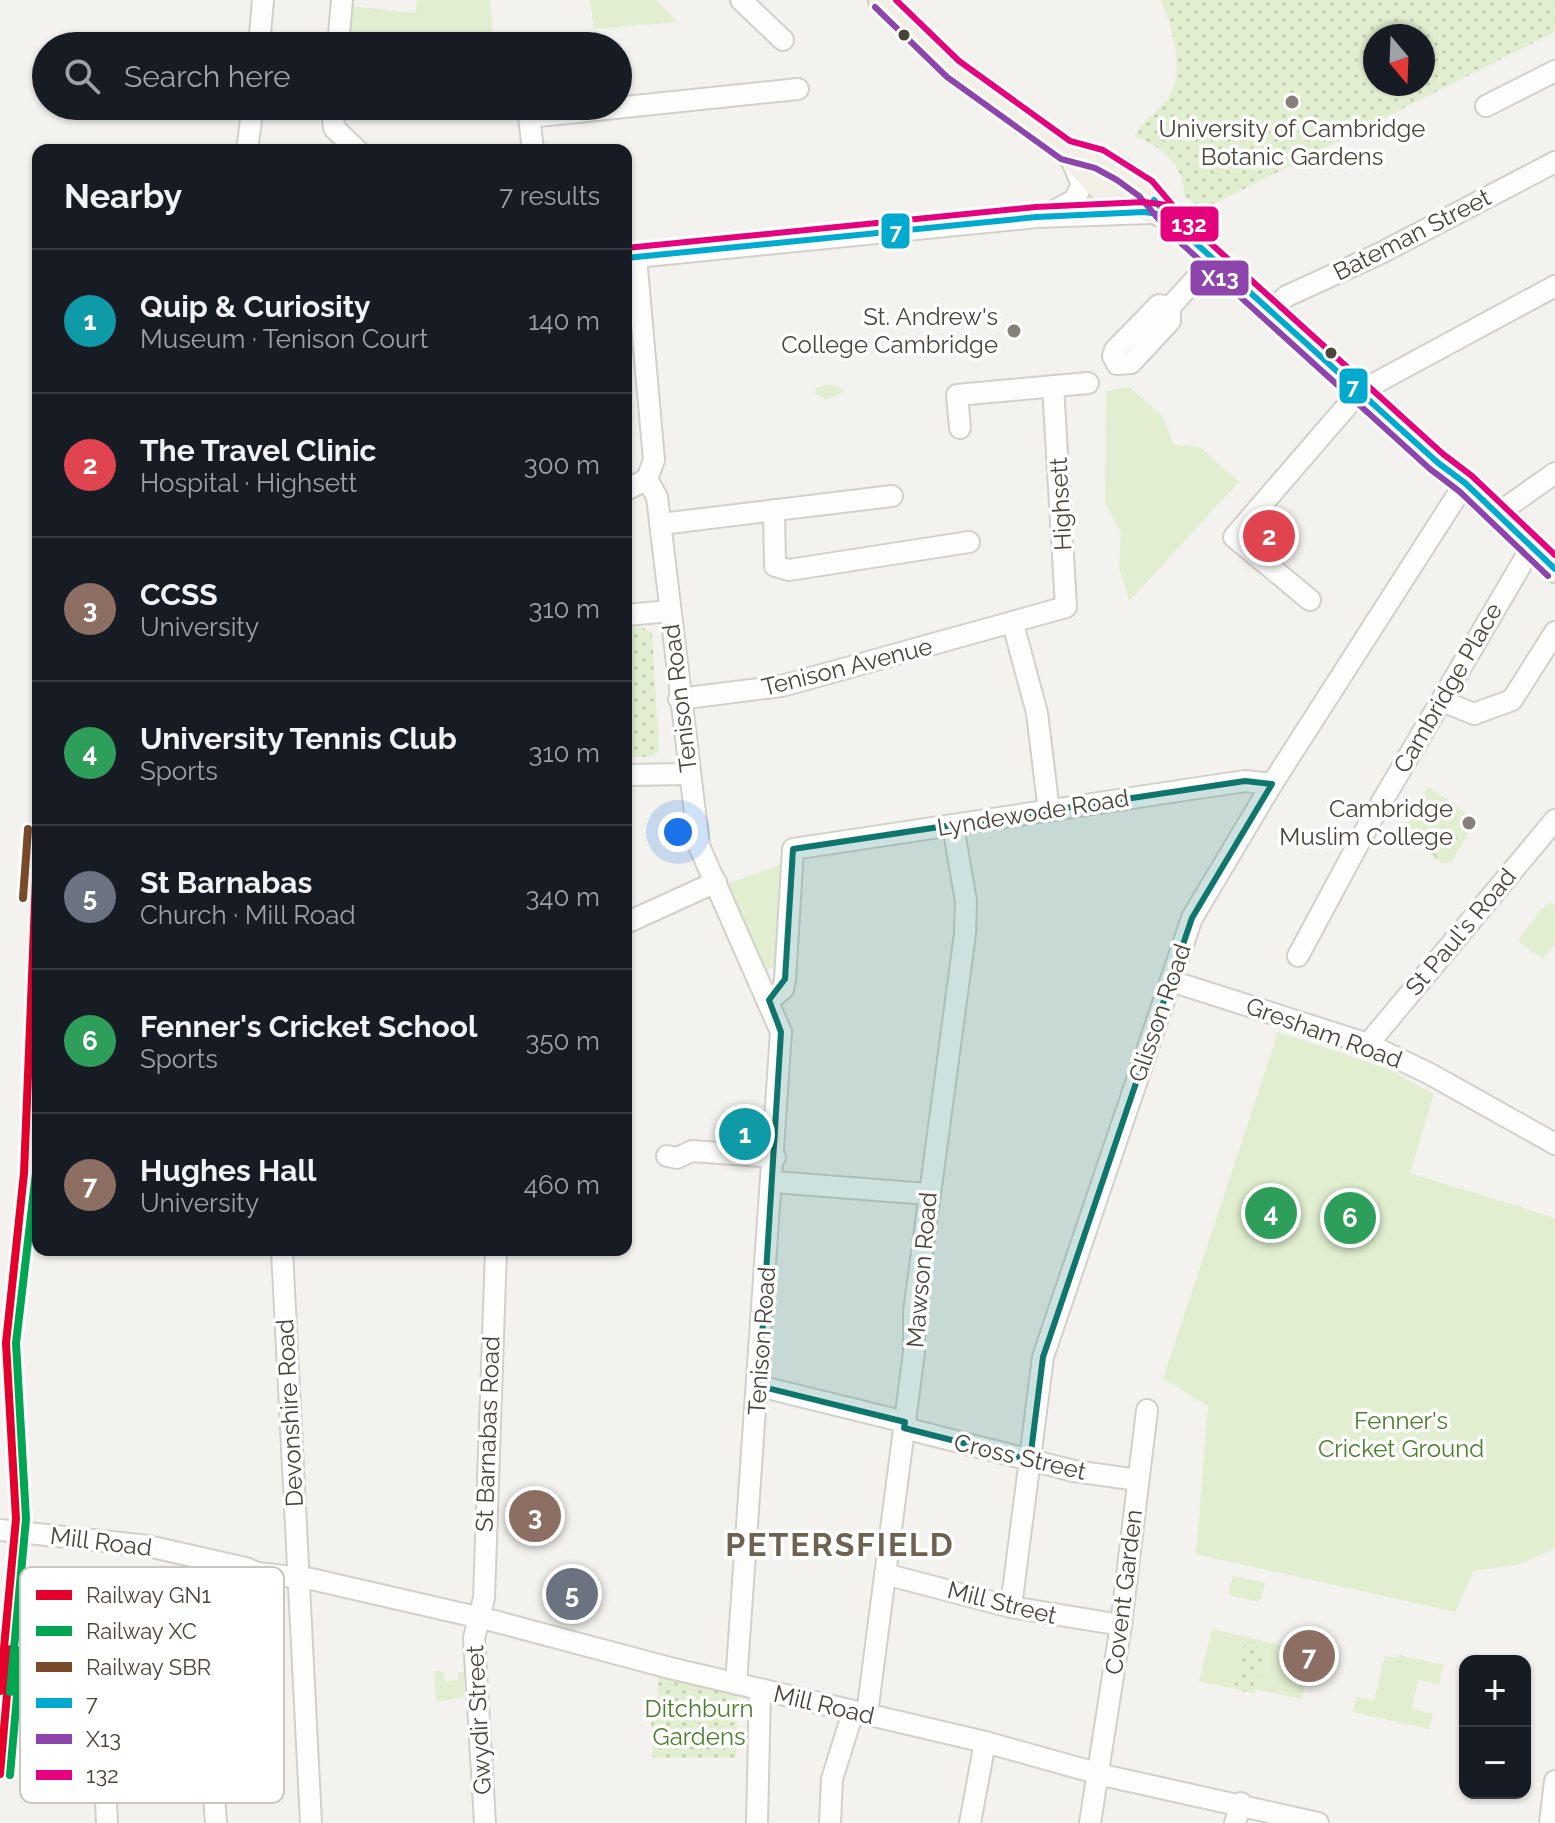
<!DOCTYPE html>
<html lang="en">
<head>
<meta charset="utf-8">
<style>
	body { margin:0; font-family:Raleway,sans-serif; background:#242831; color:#f1f3f6 }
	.controls { position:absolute; right:24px; bottom:24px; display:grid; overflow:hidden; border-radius:16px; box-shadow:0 2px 6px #0004 }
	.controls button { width:72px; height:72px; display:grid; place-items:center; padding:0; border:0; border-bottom:2px solid #363941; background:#171b24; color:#f1f3f6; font:40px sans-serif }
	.compass { position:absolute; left:1363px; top:24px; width:72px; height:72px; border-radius:50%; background:#171b24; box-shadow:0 2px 6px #0004; rotate:161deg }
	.you { position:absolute; left:678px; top:832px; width:28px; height:28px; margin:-20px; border:6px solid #fff; border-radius:50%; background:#1a73e8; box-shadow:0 0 0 12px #1a73e833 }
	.badge { display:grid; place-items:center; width:52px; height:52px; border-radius:50%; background:#868178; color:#fff; font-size:26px; font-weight:700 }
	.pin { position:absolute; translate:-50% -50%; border:4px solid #fff; box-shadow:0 2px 8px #0006 }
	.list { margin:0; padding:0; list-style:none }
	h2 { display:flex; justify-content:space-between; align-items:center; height:104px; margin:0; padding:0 32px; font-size:34px }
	h2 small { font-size:26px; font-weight:400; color:#9ea1a6 }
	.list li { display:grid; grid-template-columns:52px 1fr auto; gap:24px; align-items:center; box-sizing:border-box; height:144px; padding:0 32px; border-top:2px solid #363941 }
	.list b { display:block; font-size:30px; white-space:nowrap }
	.list p { margin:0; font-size:26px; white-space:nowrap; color:#9ea1a6 }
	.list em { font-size:26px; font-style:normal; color:#9ea1a6 }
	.icon { flex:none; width:44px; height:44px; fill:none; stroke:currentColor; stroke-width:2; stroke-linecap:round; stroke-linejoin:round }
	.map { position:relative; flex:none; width:1555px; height:1823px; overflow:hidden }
	.search { position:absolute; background:#171b24; box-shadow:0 2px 6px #0004; left:32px; top:32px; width:600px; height:88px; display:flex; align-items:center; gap:20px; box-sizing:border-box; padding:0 28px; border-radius:44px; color:#9ea1a6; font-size:30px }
	.panel { position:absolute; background:#171b24; box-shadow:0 2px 6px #0004; left:32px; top:144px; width:600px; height:1112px; border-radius:16px }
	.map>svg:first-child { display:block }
	.green { fill:#e1eecf }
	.forest { fill:url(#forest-crowns) }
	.garden { fill:url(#garden-dots); fill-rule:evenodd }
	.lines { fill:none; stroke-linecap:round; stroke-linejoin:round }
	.minor-casing { stroke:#d2d0cb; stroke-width:24 }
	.major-casing { stroke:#d6cebb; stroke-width:30 }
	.minor { stroke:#fdfdfc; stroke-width:20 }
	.major { stroke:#f2efe6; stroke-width:26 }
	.bus-1-casing { stroke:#fff; stroke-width:12 }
	.bus-2-casing { stroke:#fff; stroke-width:12 }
	.bus-3-casing { stroke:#fff; stroke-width:12 }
	.bus-1 { stroke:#00a9ce; stroke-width:6 }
	.bus-2 { stroke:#8e44ad; stroke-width:6 }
	.bus-3 { stroke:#e5007d; stroke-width:6 }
	.rail-1-casing { stroke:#fff; stroke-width:14 }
	.rail-2-casing { stroke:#fff; stroke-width:14 }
	.rail-3-casing { stroke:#fff; stroke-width:14 }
	.rail-1 { stroke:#e4002b; stroke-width:8 }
	.rail-2 { stroke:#00a651; stroke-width:8 }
	.rail-3 { stroke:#7a4b2a; stroke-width:8 }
	.marked { fill:#0f766e; fill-opacity:0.2; stroke:#0f766e; stroke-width:6; stroke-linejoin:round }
	.bus-dot { fill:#4b4439; stroke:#fff; stroke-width:3 }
	.poi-dot { fill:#868178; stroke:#fff; stroke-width:3 }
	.labels { text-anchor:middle; stroke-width:7; stroke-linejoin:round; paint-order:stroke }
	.poi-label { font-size:24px; fill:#4b4439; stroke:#fff; text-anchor:end }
	.street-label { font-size:24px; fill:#4b4439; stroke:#fff }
	.park-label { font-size:24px; fill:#4a7f2a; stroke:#fff }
	.district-label { font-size:32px; font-weight:bold; letter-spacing:2px; fill:#6e6250; stroke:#fff }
	.key { fill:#fff; stroke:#c9c7c4; stroke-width:2 }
	.key-label { font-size:22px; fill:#4b4439 }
	.line-badge { stroke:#fff; stroke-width:3 }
	.badge-label { font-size:22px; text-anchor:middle; font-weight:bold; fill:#fff }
</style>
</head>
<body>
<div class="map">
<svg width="1555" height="1823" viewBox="0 0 1555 1823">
	<defs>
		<pattern id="forest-crowns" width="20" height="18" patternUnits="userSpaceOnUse" patternTransform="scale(2)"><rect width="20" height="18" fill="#e1eecf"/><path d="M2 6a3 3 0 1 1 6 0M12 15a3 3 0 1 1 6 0" fill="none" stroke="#c3cdb2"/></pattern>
		<pattern id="garden-dots" width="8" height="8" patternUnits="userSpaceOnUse" patternTransform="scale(2)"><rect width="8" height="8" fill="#e1eecf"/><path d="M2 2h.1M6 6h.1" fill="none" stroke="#c3cdb2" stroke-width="1.8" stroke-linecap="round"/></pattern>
	</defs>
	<rect width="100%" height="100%" fill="#f4f2ee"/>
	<g class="green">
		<path d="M417,0h73l4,46h-146l3,-40 65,7z"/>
		<path d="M590,0h66l22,22 -84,7z"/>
		<path d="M831,384l14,7 -18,9 -12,-7 1,-5z"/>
		<path d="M1129,387l34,30 11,28 26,2 39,35 -110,119 -10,-34 2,-35 -16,-29 1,-112z"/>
		<path d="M782,864l-4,102 -12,4 -39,-86z"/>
		<path d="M1551,902l4,4v38l-12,15 -25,-18 23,-32z"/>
		<path d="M1278,1032l108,36 48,26 -24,79 145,45v330l-34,16 -47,7 -19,41 -259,-58 12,-148 -45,-27z"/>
		<path d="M1233,1576l32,7 -4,16 -5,2 -25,-5 -2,-5z"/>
		<path d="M1212,1629l99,23 -9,47 -47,-10 10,-40 -20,-5 -11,45 -35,-8z"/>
		<path d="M1399,1655l45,10 -5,19 -21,-4 -6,29 21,5 -4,15 -77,-17 5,-15 17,3 11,-44 13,2z"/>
		<path d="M434,1671h10l1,10 13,-1v-8h6v25l-28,5z"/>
	</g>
	<path class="forest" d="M1428,787l48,33 -24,42 -8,2 -43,-29z"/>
	<g class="garden">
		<path d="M1161,0h394v32l-353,178 -17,-13c-2,-34 -21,-48 -50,-61 7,-16 18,-20 29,-33 24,-27 9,-72 -3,-103zM1375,36h48v48h-48z"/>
		<path d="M642,627l10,6 7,118 -7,5 -26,2v-130z"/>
		<path d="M1244,1644l21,5 -11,45 -20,-5z"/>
		<path d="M658,1677l79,17 -1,64h-83l-2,-39 6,-7z"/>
	</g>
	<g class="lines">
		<g class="minor-casing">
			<g id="minor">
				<path d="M741,0l42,40"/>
				<path d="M259,46l4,-46"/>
				<path d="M338,46l4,-46"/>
				<path d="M332,106l2,22 23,22"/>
				<path d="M1486,106l69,-35"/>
				<path d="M247,150l6,-44"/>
				<path d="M533,150l-4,-33 269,-28"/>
				<path d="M1052,212l22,-12 8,-15 -10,-24"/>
				<path d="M626,258l411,-41 113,-4"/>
				<path d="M1159,305l11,2v14l-39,42 -14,1 -4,-8 2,-6z"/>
				<path d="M1170,307l44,-48"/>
				<path d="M1271,310l16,-14 94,-43 174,-91"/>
				<path d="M960,428l-3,-33 131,-12"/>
				<path d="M647,479l10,18 42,349 82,186 -45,652"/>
				<path d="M626,490l21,-11 7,-19 -18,-203"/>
				<path d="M774,510l1,56 14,4 180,-28"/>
				<path d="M1497,514l58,-41"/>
				<path d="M661,524l231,-28"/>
				<path d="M1310,600l-76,-63 125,-145 196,-106"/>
				<path d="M626,615l44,-4"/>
				<path d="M1013,624l24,89 12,98"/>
				<path d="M679,699l103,-13 284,-79 -13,-221"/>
				<path d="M1442,701l32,13 38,-14 43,-68"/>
				<path d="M626,775l63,-1"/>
				<path d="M626,923l90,-41"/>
				<path d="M1298,956l72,-134 161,-274"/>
				<path d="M1171,981l197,63 62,30 125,70"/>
				<path d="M769,1000l14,-11 2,-10 8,-130 452,-68 27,3"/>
				<path d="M1368,1044l187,-224"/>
				<path d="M667,1156l10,2 15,-7 83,6"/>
				<path d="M774,1182l154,12"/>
				<path d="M282,1250l29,573"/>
				<path d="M759,1386l146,36"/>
				<path d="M904,1428l170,43 64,9"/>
				<path d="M0,1530l148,16 97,22"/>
				<path d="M248,1569l9,4 54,6 183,42 176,47 315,74 122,34 211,47"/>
				<path d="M885,1574l126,33 110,18"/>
				<path d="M1011,1607l32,-250 149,-439 80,-134 193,-301"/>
				<path d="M867,1714l47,-362v-40l51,-378 1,-33 -13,-75"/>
				<path d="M209,1725l7,98"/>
				<path d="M107,1823l-4,-90 133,-10 -8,-138 6,-19"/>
				<path d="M485,1823l-11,-185 10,-40 12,-348"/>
				<path d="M757,1823l3,-133"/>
				<path d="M830,1823l2,-44 21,-67"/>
				<path d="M970,1823l15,-81"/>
				<path d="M1090,1823l31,-198 26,-215"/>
				<path d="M1235,1823l6,-20"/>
				<path d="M1550,1823l5,-42"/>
			</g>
		</g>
		<g class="major-casing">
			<g id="major">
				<path d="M882,0l71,69 113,81 39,41 61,24"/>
				<path d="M1066,150l33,9 23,13 24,17 33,39 258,234 28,21 90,86"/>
			</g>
		</g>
		<use href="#minor" class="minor"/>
		<use href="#major" class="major"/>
		<g class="bus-1-casing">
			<g id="bus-1">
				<path d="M1154,200l25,28 258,234 28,21 90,86"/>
				<path d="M626,258l411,-41 107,-5 22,3"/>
			</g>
		</g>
		<g class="bus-2-casing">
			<path id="bus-2" d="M875,7l72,70 114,82 34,9 22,12 22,16 33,39 258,234 29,22 89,85"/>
		</g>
		<g class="bus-3-casing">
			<g id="bus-3">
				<path d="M896,0l63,61 111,80 33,9 49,31 34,40 257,233 29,22 83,79"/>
				<path d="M626,248l410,-41 108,-5 23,3"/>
			</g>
		</g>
		<use href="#bus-1" class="bus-1"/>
		<use href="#bus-2" class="bus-2"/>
		<use href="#bus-3" class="bus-3"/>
		<g class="rail-1-casing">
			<g id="rail-1">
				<path d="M0,1691l16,-172 -10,-176 18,-170 14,-343"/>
				<path d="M0,1774l11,-125"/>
			</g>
		</g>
		<g class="rail-2-casing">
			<g id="rail-2">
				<path d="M10,1692l16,-173 -10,-176 22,-187"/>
				<path d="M10,1775l11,-125"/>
			</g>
		</g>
		<g class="rail-3-casing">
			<path id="rail-3" d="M23,898l5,-69"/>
		</g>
		<use href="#rail-1" class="rail-1"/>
		<use href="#rail-2" class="rail-2"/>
		<use href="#rail-3" class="rail-3"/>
	</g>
	<path class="marked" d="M1245,781l27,3 -80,134 -149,439 -13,103 -126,-32 1,-6 -146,-36 22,-354 -12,-32 16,-21 8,-130z"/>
	<g class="bus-dot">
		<circle cx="904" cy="35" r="7"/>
		<circle cx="1331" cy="353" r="7"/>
	</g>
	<g class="poi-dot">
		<circle cx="1292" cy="102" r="8"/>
		<circle cx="1014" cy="331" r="8"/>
		<circle cx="1469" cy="823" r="8"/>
	</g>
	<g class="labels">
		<g class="poi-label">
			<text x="1292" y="137" text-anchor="middle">University of Cambridge<tspan x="1292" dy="28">Botanic Gardens</tspan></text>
			<text x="998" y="325">St. Andrew's<tspan x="998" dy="28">College Cambridge</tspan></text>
			<text x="1453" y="817">Cambridge<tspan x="1453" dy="28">Muslim College</tspan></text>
		</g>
		<g class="street-label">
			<text transform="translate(1412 235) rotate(-27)" y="8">Bateman Street</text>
			<text transform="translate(1061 504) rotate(-93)" y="8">Highsett</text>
			<text transform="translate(847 667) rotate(-14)" y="8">Tenison Avenue</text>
			<text transform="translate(1448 688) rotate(-60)" y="8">Cambridge Place</text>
			<text transform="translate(680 698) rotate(-97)" y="8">Tenison Road</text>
			<text transform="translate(1033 813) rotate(-9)" y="8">Lyndewode Road</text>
			<text transform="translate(1461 932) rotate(-50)" y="8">St Paul's Road</text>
			<text transform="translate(1160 1013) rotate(-71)" y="8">Glisson Road</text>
			<text transform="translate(1324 1033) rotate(20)" y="8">Gresham Road</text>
			<text transform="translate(922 1270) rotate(-85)" y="8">Mawson Road</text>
			<text transform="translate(762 1341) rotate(-86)" y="8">Tenison Road</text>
			<text transform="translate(290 1413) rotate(-93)" y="8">Devonshire Road</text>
			<text transform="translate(488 1434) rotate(-88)" y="8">St Barnabas Road</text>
			<text transform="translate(1020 1457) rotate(13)" y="8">Cross Street</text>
			<text transform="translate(101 1542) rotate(7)" y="8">Mill Road</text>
			<text transform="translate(1124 1592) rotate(-83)" y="8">Covent Garden</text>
			<text transform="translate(1002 1603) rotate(14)" y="8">Mill Street</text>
			<text transform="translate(824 1705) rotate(13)" y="8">Mill Road</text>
			<text transform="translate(479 1720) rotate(-93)" y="8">Gwydir Street</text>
		</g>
		<g class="park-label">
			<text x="1401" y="1429">Fenner's<tspan x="1401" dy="28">Cricket Ground</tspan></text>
			<text x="699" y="1717">Ditchburn<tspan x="699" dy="28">Gardens</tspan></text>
		</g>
		<g class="district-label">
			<text x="840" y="1556">PETERSFIELD</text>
		</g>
	</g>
	<rect x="20" y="1567" width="264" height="236" rx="12" class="key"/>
	<rect x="36" y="1590" width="36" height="10" fill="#e4002b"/>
	<rect x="36" y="1626" width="36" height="10" fill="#00a651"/>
	<rect x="36" y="1662" width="36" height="10" fill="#7a4b2a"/>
	<rect x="36" y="1698" width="36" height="10" fill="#00a9ce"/>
	<rect x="36" y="1734" width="36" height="10" fill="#8e44ad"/>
	<rect x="36" y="1770" width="36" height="10" fill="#e5007d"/>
	<g class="key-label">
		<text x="86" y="1603">Railway GN1</text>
		<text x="86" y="1639">Railway XC</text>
		<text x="86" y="1675">Railway SBR</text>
		<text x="86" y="1711">7</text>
		<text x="86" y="1747">X13</text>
		<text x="86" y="1783">132</text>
	</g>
	<g class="line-badge">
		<rect x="1159" y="205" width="61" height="38" rx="8" fill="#e5007d"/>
		<rect x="880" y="212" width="31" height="38" rx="8" fill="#00a9ce"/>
		<rect x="1189" y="259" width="61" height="38" rx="8" fill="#8e44ad"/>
		<rect x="1338" y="367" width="31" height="38" rx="8" fill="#00a9ce"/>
	</g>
	<g class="badge-label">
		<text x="1189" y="232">132</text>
		<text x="896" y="239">7</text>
		<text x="1220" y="286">X13</text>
		<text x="1353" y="394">7</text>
	</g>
</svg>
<div class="controls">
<button>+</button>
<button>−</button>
</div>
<svg class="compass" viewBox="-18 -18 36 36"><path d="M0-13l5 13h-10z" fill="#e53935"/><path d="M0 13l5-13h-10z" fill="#9ea1a6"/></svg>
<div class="you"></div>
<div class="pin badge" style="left:745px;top:1134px;background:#0f9aa8">1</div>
<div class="pin badge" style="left:1269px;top:536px;background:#e0444e">2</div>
<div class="pin badge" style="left:535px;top:1516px;background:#8d6e63">3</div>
<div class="pin badge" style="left:1271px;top:1213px;background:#2e9e5b">4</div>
<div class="pin badge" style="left:572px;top:1594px;background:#6b7280">5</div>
<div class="pin badge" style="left:1350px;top:1218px;background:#2e9e5b">6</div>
<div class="pin badge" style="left:1309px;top:1656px;background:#8d6e63">7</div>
<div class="search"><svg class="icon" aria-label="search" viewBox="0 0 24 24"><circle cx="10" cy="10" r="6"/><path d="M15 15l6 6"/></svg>Search here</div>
<section class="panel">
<h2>Nearby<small>7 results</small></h2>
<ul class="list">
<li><span class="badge" style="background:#0f9aa8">1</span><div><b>Quip &amp; Curiosity</b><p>Museum · Tenison Court</p></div><em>140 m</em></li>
<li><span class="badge" style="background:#e0444e">2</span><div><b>The Travel Clinic</b><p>Hospital · Highsett</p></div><em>300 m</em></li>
<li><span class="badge" style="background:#8d6e63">3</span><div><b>CCSS</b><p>University</p></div><em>310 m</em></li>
<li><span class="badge" style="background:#2e9e5b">4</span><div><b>University Tennis Club</b><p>Sports</p></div><em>310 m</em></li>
<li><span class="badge" style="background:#6b7280">5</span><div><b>St Barnabas</b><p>Church · Mill Road</p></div><em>340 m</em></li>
<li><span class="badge" style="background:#2e9e5b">6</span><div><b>Fenner's Cricket School</b><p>Sports</p></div><em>350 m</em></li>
<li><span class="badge" style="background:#8d6e63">7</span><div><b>Hughes Hall</b><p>University</p></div><em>460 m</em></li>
</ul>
</section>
</div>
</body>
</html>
